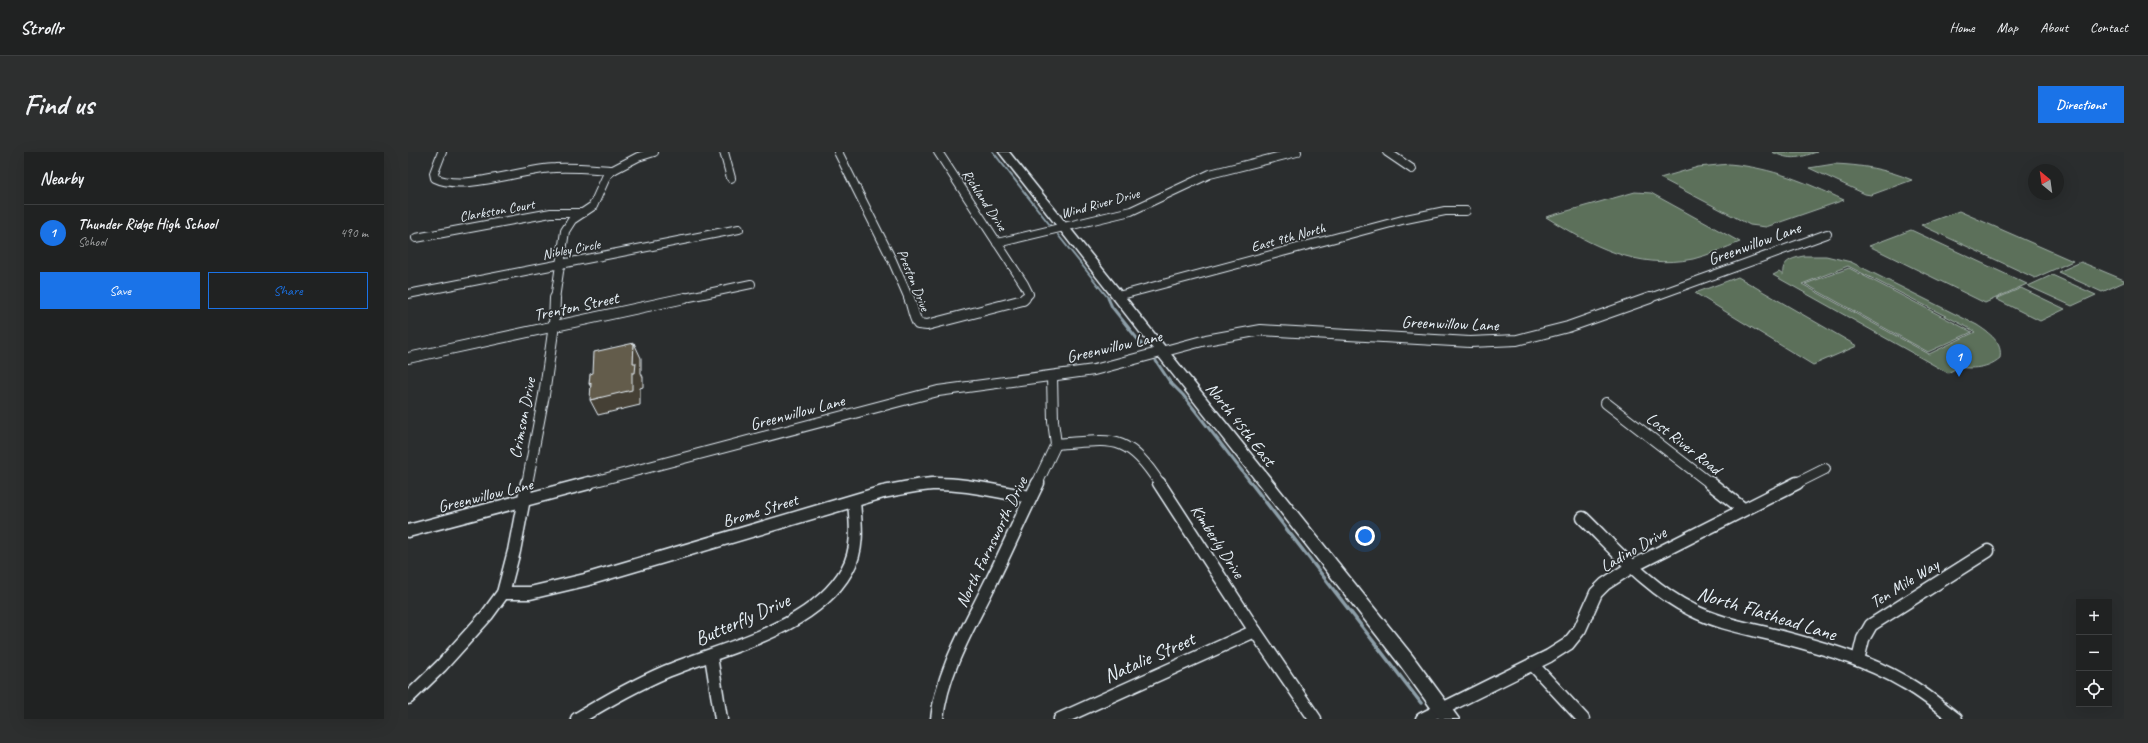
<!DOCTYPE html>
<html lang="en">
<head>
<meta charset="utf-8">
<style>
	body { margin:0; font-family:Caveat,sans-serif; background:#2d2f2f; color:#f1f3f6 }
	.controls { position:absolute; right:12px; bottom:12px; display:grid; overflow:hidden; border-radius:0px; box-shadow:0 4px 16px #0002 }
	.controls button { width:36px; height:36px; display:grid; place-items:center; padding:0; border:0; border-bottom:1px solid #3d3f40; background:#202222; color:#f1f3f6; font:20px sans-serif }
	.compass { position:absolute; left:1620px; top:12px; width:36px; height:36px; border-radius:50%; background:#202222; box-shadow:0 4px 16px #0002; rotate:331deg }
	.you { position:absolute; left:957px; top:384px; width:14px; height:14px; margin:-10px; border:3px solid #fff; border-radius:50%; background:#1a73e8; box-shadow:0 0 0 6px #1a73e833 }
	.badge { display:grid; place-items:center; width:26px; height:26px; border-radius:50%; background:#1a73e8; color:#fff; font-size:13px; font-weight:700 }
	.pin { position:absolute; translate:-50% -33px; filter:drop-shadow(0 1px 2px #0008) }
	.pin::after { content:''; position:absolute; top:21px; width:14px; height:12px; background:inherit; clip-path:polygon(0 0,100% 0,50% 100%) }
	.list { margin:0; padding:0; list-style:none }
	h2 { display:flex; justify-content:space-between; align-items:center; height:52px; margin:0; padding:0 16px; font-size:17px }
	h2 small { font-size:13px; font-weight:400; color:#a2a4a5 }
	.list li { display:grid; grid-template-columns:26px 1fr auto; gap:12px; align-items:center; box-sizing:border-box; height:56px; padding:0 16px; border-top:1px solid #3d3f40 }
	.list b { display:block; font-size:15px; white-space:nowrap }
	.list p { margin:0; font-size:13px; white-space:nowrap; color:#a2a4a5 }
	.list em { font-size:13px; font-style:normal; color:#a2a4a5 }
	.actions { display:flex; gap:8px; padding:12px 16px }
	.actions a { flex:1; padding:9px 0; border:1px solid #1a73e8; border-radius:0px; text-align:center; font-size:14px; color:#1a73e8 }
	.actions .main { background:#1a73e8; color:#fff }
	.icon { flex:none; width:22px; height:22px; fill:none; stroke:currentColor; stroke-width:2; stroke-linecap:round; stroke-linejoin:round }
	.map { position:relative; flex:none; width:1716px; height:567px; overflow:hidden; border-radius:0px }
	header { display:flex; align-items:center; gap:24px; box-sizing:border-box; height:56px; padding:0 20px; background:#202222; border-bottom:1px solid #3d3f40 }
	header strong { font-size:19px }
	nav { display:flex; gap:22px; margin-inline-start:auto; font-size:14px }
	.intro { display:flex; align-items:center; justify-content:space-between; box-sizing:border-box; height:96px; padding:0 24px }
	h1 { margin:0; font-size:28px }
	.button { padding:10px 18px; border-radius:0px; background:#1a73e8; color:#fff; font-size:14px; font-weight:700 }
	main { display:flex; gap:24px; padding:0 24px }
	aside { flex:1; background:#202222; border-radius:0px; box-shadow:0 4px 16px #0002 }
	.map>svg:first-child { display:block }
	.green { fill:#5b705a; stroke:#a2b0a9; fill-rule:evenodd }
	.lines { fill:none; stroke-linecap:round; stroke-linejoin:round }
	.stream-far2 { stroke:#8ea0aa; stroke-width:2 }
	.stream-far1 { stroke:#8ea0aa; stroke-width:3 }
	.stream { stroke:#8ea0aa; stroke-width:3.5 }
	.street-far2-casing { stroke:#e8f1f8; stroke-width:10 }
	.street-far1-casing { stroke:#e8f1f8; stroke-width:12 }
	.street-casing { stroke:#e8f1f8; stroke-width:15 }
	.secondary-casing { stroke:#e8f1f8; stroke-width:3 }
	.street-far2 { stroke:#2a2d2e; stroke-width:8 }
	.street-far1 { stroke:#2a2d2e; stroke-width:10 }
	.street { stroke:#2a2d2e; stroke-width:12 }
	.secondary { fill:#2a2d2e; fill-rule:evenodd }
	.shaded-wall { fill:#454035; stroke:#e8f1f8 }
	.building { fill:#635c4c; stroke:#e8f1f8 }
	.labels { text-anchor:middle; stroke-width:3.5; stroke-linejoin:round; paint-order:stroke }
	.far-street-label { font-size:14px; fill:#e8f1f8; stroke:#2a2d2e }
	.street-label { font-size:17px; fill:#e8f1f8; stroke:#2a2d2e }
	.near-street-label { font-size:20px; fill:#e8f1f8; stroke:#2a2d2e }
</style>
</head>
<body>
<header>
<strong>Strollr</strong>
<nav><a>Home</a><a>Map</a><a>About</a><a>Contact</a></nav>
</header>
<div class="intro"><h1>Find us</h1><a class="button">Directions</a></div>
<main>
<aside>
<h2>Nearby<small></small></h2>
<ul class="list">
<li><span class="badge">1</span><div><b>Thunder Ridge High School</b><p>School</p></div><em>490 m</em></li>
</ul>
<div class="actions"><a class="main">Save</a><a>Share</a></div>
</aside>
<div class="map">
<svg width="1716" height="567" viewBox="0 0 1716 567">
	<rect width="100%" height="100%" fill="#2a2d2e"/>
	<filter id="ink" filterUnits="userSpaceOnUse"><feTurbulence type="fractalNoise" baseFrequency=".025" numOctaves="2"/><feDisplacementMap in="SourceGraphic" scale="8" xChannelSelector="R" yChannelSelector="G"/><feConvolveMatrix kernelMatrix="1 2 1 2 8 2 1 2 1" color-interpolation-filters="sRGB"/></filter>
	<g filter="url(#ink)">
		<g class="green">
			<path d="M1364,0h45c-20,6 -25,9 -45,0z"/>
			<path d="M1321,12c44,4 76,18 115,36l-78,27 -16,-2 -90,-47 38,-11z"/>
			<path d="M1426,12c27,1 52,5 78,16l-41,15 -6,-1 -56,-26z"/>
			<path d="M1227,40l16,1 89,49c-15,6 -31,13 -47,17 -56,11 -101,-13 -147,-42z"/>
			<path d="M1551,59l114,50 -38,17 -114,-53z"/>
			<path d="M1503,78l116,54 -42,19 -116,-57z"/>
			<path d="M1396,104h22l25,6 126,63c12,8 26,17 23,33 -14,12 -32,11 -49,8l4,3 -7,4 -175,-98 6,-3 4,3c-2,-14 10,-17 21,-19zM1440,114l119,61 8,5 -46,22 -127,-70z"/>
			<path d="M1673,110l43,18v2l-22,10 -44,-20z"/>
			<path d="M1441,116l123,64 -44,20 -123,-68z"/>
			<path d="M1644,123l44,20 -24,11 -44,-20z"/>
			<path d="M1330,125l119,69 -44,19 -118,-72z"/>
			<path d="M1613,136l44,21 -25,12 -44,-22z"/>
		</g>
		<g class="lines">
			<g class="stream-far2">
				<path d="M585,0l57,73"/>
				<path d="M650,83l51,64"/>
			</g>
			<g class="stream-far1">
				<path d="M700,146l4,9 31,39"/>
				<path d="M748,209l14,21 13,13 69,89"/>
			</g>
			<path class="stream" d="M843,331l170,220"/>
			<g class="street-far2-casing">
				<g id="street-far2">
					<path d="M34,0l-8,21 1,5c28,14 87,-9 120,-10 19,-1 39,1 58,2"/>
					<path d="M316,0l7,26"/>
					<path d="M430,0l54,108 17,39"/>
					<path d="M530,0l86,132 5,10 -5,5"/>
					<path d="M979,0l25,17"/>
					<path d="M8,86l135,-25h32"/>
					<path d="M589,91l134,-32 79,-37 87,-22"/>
					<path d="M0,142l331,-65"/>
					<path d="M710,144l288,-77 39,-8h21"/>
					<path d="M147,147l10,-68 7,-11 21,-14 14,-31 6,-5 25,-13 16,-5"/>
					<path d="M272,147l71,-15"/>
					<path d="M1239,147l180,-65"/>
				</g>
			</g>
			<g class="street-far1-casing">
				<g id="street-far1">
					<path d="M501,146c4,9 4,18 9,26l9,1 96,-25 2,-2"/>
					<path d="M0,206l277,-60"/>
					<path d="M1198,251l105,81"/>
					<path d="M648,292c57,-4 70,-12 104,40"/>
					<path d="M119,332l17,-89 10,-70 1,-27"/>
					<path d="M177,332l353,-93 156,-21 112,-30 55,-10 209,12 47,-2 51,-13 82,-29"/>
					<path d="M522,332h16"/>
					<path d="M629,332l19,-40 -3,-23 -1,-45"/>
					<path d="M1387,332l30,-15"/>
				</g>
			</g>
			<g class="street-casing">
				<g id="street">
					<path d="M751,331l96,148 60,88"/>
					<path d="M1302,331l33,26"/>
					<path d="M1175,366c34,33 66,71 109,92 27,14 60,19 90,27 41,11 85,23 122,45 19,10 35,24 52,37"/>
					<path d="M0,379l181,-48"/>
					<path d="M95,441h27l55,-13 298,-88c16,-3 33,-7 49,-8 33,-1 66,8 99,13"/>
					<path d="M303,504l10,63"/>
					<path d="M1450,508l5,-21 8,-14 117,-74"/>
					<path d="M1124,512l51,55"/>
					<path d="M0,546l33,-32 46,-51 16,-22 11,-42 13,-68"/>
					<path d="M169,567c28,-17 58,-34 88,-47 60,-25 148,-42 182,-102 12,-21 9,-45 7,-68"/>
					<path d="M529,567c5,-48 31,-90 52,-133 17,-34 32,-69 49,-103"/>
					<path d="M652,567l195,-88"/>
					<path d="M1014,567l127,-63 19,-12 12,-15 16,-36 9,-9 28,-18 164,-83"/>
				</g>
			</g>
			<g class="secondary-casing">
				<path id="secondary" d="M591,0h10l403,503 47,64h-20l-39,-54z"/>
			</g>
			<use href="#street-far2" class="street-far2"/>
			<use href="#street-far1" class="street-far1"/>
			<use href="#street" class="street"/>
			<use href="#secondary" class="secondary"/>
		</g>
		<path class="shaded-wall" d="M226,191l7,15v15l2,4v10l-3,1v17l-42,10 -8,-15 8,-2 -9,-14 43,-11z"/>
		<path class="building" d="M226,191l-1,20h3l-1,10h-3v17l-42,10 1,-17 -2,1 1,-10 3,-1 1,-21z"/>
	</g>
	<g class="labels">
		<g class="far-street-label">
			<text transform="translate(577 48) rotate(57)" y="5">Richland Drive</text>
			<text transform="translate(692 51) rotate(-15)" y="5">Wind River Drive</text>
			<text transform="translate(89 58) rotate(-10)" y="5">Clarkston Court</text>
			<text transform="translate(880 85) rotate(-15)" y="5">East 9th North</text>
			<text transform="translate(163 97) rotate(-11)" y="5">Nibley Circle</text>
			<text transform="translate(506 128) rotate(68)" y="5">Preston Drive</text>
		</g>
		<g class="street-label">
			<text transform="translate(1346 91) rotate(-20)" y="6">Greenwillow Lane</text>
			<text transform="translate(168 154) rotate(-12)" y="6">Trenton Street</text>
			<text transform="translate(1042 171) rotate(2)" y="6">Greenwillow Lane</text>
			<text transform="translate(706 194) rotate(-13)" y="6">Greenwillow Lane</text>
			<text transform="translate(389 260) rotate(-15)" y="6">Greenwillow Lane</text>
			<text transform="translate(114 266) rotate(-79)" y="6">Crimson Drive</text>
			<text transform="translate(833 272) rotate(52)" y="6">North 45th East</text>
			<text transform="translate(1276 291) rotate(38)" y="6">Lost River Road</text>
			<text transform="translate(77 343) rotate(-14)" y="6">Greenwillow Lane</text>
			<text transform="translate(352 358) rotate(-17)" y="6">Brome Street</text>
			<text transform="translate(810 389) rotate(57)" y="6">Kimberly Drive</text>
			<text transform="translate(583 390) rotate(-64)" y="6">North Farnsworth Drive</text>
			<text transform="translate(1225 397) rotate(-30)" y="6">Ladino Drive</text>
			<text transform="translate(1496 431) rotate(-32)" y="6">Ten Mile Way</text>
		</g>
		<g class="near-street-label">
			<text transform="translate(1359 461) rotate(17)" y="7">North Flathead Lane</text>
			<text transform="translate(334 467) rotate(-24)" y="7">Butterfly Drive</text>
			<text transform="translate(741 505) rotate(-24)" y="7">Natalie Street</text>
		</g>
	</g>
</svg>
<div class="controls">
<button>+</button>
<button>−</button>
<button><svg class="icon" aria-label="locate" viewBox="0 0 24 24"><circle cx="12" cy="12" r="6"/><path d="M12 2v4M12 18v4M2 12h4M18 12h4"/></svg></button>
</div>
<svg class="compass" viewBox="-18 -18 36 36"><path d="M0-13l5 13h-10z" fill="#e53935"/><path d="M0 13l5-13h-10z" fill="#a2a4a5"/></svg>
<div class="you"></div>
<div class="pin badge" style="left:1551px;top:225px">1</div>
</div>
</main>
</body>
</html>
